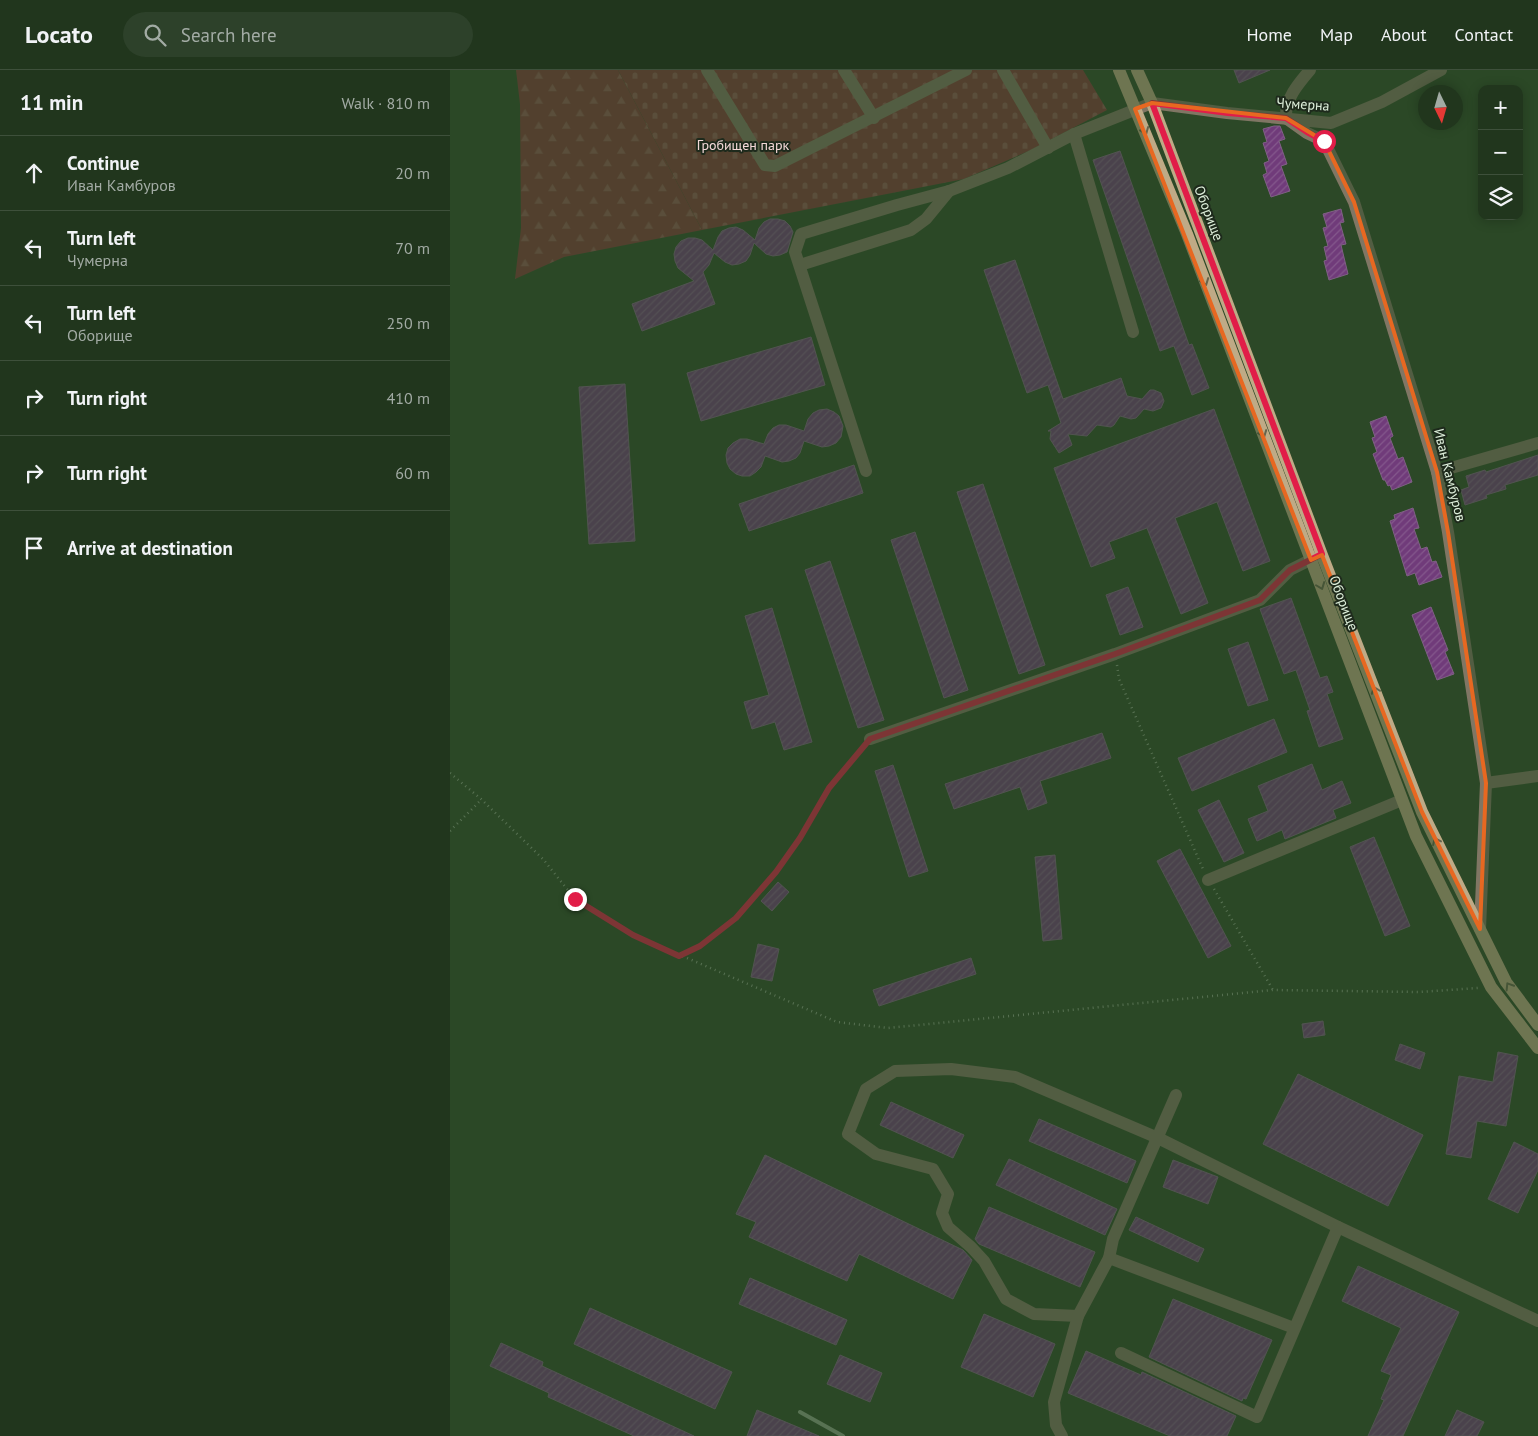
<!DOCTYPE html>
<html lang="en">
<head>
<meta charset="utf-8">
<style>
	body { margin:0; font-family:"PT Sans",sans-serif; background:#2d412a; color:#f1f3f6 }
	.controls { position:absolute; right:15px; top:15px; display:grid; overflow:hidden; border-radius:10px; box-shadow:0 2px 12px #0003 }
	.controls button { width:45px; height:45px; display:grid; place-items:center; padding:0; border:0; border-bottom:1px solid #3e503b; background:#21361d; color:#f1f3f6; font:25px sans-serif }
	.compass { position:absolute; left:968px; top:15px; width:45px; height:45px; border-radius:50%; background:#21361d; box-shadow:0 2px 12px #0003; rotate:175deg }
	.stop { position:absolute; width:15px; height:15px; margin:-11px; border:4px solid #e11d48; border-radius:50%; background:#fff }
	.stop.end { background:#e11d48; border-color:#fff; box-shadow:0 1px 5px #0008 }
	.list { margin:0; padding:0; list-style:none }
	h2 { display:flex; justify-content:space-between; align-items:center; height:65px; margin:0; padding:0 20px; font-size:21px }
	h2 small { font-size:16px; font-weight:400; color:#a2aba4 }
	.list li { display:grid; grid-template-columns:32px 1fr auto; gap:15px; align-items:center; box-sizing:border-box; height:75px; padding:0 20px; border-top:1px solid #3e503b }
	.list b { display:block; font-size:19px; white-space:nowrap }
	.list p { margin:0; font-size:16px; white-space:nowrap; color:#a2aba4 }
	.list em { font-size:16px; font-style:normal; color:#a2aba4 }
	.icon { flex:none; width:28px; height:28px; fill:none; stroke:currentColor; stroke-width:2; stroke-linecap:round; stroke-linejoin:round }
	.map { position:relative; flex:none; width:1088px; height:1366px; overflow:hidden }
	header { display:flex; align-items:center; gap:30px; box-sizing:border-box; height:70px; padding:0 25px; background:#21361d; border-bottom:1px solid #3e503b }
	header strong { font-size:24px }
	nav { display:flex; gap:28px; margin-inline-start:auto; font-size:18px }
	.search { width:350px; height:45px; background:#2d412a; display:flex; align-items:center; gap:12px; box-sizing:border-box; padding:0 18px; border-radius:28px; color:#a2aba4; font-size:19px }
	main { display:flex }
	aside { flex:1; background:#21361d }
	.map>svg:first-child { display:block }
	.forest { fill:url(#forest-firs) }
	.cemetery { fill:url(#cemetery-stones) }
	.building { fill:url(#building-hatch); stroke:#7f6184 }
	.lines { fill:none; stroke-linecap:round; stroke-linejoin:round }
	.path { stroke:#8ca288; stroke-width:2.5; stroke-dasharray:1 4; stroke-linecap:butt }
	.minor { stroke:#807664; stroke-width:12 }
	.major { stroke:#bfaa86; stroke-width:12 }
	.rail { stroke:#8ea48a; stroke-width:4 }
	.oneway { stroke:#66644c }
	.route { stroke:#e11d48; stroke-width:6 }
	.marked { fill:none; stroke:#e76821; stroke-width:4; stroke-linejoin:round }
	.labels { text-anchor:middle; stroke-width:4; stroke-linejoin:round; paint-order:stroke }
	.street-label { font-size:14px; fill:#deefdb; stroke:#1e2a1c }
	.park-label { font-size:14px; fill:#f4d9d8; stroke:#1e2a1c }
</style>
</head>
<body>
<header>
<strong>Locato</strong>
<div class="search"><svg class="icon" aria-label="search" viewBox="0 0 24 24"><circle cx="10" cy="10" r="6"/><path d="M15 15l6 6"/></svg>Search here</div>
<nav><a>Home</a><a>Map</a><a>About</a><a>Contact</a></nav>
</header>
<main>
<aside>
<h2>11 min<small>Walk · 810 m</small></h2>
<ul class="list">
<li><svg class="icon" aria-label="ahead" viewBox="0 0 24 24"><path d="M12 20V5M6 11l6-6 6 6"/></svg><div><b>Continue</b><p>Иван Камбуров</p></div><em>20 m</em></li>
<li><svg class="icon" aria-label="left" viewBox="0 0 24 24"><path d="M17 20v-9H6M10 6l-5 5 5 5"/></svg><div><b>Turn left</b><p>Чумерна</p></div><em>70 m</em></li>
<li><svg class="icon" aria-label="left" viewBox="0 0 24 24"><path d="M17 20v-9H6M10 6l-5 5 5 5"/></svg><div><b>Turn left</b><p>Оборище</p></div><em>250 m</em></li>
<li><svg class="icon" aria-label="right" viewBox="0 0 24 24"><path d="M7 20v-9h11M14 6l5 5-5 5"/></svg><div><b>Turn right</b></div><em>410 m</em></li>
<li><svg class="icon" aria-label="right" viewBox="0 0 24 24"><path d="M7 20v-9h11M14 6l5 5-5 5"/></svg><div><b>Turn right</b></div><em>60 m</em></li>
<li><svg class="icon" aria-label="arrive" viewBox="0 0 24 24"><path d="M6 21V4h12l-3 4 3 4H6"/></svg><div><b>Arrive at destination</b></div></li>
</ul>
</aside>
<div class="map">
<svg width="1088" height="1366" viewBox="0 0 1088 1366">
	<defs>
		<pattern id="forest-firs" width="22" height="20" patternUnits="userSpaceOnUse" patternTransform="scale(1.25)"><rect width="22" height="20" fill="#803738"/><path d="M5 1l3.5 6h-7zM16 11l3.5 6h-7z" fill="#925454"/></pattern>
		<pattern id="cemetery-stones" width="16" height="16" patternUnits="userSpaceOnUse" patternTransform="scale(1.25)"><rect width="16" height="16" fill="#803738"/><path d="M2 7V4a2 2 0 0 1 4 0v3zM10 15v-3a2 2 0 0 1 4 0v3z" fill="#925454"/></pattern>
		<pattern id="building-hatch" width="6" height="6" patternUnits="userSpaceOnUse" patternTransform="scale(1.25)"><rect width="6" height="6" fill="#703b7a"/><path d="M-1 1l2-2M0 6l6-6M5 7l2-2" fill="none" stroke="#84588c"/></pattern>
	</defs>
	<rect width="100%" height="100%" fill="#2c4827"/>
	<path class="forest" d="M66,0h102l84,160 -138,27 -49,22 6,-51 -1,-124z"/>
	<path class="cemetery" d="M168,0h465l24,40 -76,40 -67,29 -262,51z"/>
	<g class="building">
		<path d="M784,0h36l-31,13z"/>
		<path d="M824,56h6l5,13 -6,2 8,23 -6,2 9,25 -19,6 -8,-22 4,-2 -3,-10 5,-2 -6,-18 4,-1 -4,-13z"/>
		<path d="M670,81l69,194 3,-1 17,44 -17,7 -18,-49 -14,5 -67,-191z"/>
		<path d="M891,139l3,13 -4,1 6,21 -5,1 7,29 -19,6 -5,-19 3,-1 -3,-13 4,-1 -5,-18 4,-1 -4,-13z"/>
		<path d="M320,149h8l7,2 5,5 3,6 -6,20 -7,3 -7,1 -7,-2 -12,-11 -4,12 -4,6 -7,3 -7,1 -7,-3 -11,-9 -5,12 -6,7 12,32 -73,27 -10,-27 62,-23 -16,-13 -3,-7 -1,-7 2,-7 5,-6 7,-3h7l7,2 11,10 5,-13 4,-6 7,-3 7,-1 7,3 12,10 4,-12 5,-6z"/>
		<path d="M565,190l48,139 58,-21 6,18 15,3 8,-9h4l7,3 3,8 -3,7 -8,3 -9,-2 -8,9 -5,1 -11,-3 -6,9 -3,2 -14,-2 -10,11 -19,-2 4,11 -13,8 -9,-14 1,-8h-3l13,-8 -13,-38 -21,8 -43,-123z"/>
		<path d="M361,267l14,48 -124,36 -14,-48z"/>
		<path d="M175,314l10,157 -46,3 -10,-157z"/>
		<path d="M377,339l7,3 5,4 4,10 -2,11 -5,6 -7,3 -7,1 -18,-6 -4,12 -4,5 -7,3 -7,1 -17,-6 -4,11 -5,5 -6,4h-8l-6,-2 -6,-5 -3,-6 -1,-8 2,-7 5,-5 7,-4h7l17,5 4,-10 5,-6 6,-3h7l18,6 4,-12 5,-6 6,-3z"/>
		<path d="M764,339l56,152 -27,10 -26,-69 -42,16 33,85 -27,11 -34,-86 -38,14 6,16 -24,9 -37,-99z"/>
		<path d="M936,346l7,20 -3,2 8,21 5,-2 9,25 -20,8 -2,-5 -2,1 -3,-6h-2l-10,-26 4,-2 -5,-14 3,-1 -5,-15z"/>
		<path d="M1088,385v20l-33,10 1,4 -20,6 1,3 -22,7 -4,-15 8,-3 -3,-11 19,-6 1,2z"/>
		<path d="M404,395l9,28 -114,38 -10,-27z"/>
		<path d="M533,414l62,181 -26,9 -62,-182z"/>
		<path d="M963,438l6,20 -5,1 7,20 6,-2 5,15 4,-1 6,16 -23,8 -4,-12 -8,3 -17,-55 5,-2 -1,-4z"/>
		<path d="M465,462l53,158 -24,8 -53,-158z"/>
		<path d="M380,491l54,159 -26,8 -53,-158z"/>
		<path d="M678,517l15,40 -23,8 -14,-40z"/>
		<path d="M841,528l29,80 7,-2 6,16 -6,2 16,45 -24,8 -12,-36 3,-1 -14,-40 -12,4 -24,-65z"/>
		<path d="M981,537l17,43 -3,2 9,22 -17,6 -25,-65z"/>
		<path d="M322,538l40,134 -28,8 -9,-28 -23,7 -8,-27 25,-7 -24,-79z"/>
		<path d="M798,572l20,58 -20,6 -20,-57z"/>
		<path d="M824,649l13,33 -95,39 -14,-33z"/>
		<path d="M652,663l9,25 -71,23 7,22 -19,7 -8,-23 -66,22 -9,-25z"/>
		<path d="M862,694l10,26 20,-9 9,22 -18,7 3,8 -51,21 -3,-9 -25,11 -9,-22 20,-8 -10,-25z"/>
		<path d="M443,695l35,106 -19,6 -34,-106z"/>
		<path d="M769,730l25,53 -20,9 -26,-52z"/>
		<path d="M924,767l36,89 -25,10 -35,-89z"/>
		<path d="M730,779l51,97 -23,12 -51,-97z"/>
		<path d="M605,785l7,84 -19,2 -8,-84z"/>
		<path d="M328,812l11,10 -17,19 -11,-10z"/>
		<path d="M308,874l21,5 -7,32 -21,-4z"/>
		<path d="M521,888l5,16 -97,32 -6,-16z"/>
		<path d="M873,951l2,14 -21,3 -2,-14z"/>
		<path d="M950,974l25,9 -5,16 -25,-9z"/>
		<path d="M1048,982l20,4 -12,70 -29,-5 -6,37 -25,-4 13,-78 34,6z"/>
		<path d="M848,1004l125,61 -35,71 -125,-62z"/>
		<path d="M441,1032l73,33 -11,23 -73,-33z"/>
		<path d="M589,1049l97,42 -9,22 -98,-42z"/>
		<path d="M1064,1072l24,12v16l-20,43 -30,-14z"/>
		<path d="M315,1085l198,95 9,10 -19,39 -94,-45 -12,27 -98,-44 7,-15 -20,-8z"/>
		<path d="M559,1089l108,50 -12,26 -109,-50z"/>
		<path d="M723,1090l45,17 -10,27 -45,-17z"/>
		<path d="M539,1137l106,45 -15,35 -101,-43 -4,-5z"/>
		<path d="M686,1147l68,32 -6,13 -69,-32z"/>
		<path d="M908,1196l101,46 -56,124h-35l16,-36 -3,-1 10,-24 -10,-4 20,-43 -59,-27z"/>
		<path d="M300,1208l97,42 -11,25 -97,-41z"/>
		<path d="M723,1229l99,41 -26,59 -3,-1 -1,3 -93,-44z"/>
		<path d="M140,1238l142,64 -17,37 -141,-65z"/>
		<path d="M534,1244l71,30 -22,53 -72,-30z"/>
		<path d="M51,1273l42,19 -1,4 152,70h-60l-86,-39 1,-4 -59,-27z"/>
		<path d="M636,1281l55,24 1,-3 94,44 -9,20h-57l-102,-43z"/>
		<path d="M390,1285l42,18 -12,29 -43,-18z"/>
		<path d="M307,1340l62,26h-72z"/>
		<path d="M1007,1340l27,12 -7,14h-32z"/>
	</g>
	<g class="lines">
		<g class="path">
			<path d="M667,595l2,14 84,190"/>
			<path d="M0,703l31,26 62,60 32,40 58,36 204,87 51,6 385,-38 146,2 59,-4"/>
			<path d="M0,761l31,-31"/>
			<path d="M764,819l59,101"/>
			<path d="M229,886l20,-10 37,-28 40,-46 24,-34 29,-50 33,-40"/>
		</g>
		<g class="minor">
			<path d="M257,0l58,95 10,1 191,-96"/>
			<path d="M394,0l30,48"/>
			<path d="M553,0l45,78"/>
			<path d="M860,0c-12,14 -25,29 -24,48l21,15 17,8 30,61 83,270 11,60 38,251 -6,146"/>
			<path d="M624,64l59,198"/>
			<path d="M350,195l111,-35 15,-11 23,-28"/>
			<path d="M416,401l-71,-219 6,-18 96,-29 52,-14 59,-23 66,-34 78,-31 75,10 104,10 51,-21 59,-32"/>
			<path d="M987,402l101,-29"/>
			<path d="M420,669l245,-85 145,-54 30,-30 30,-15"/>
			<path d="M1036,713l52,-7"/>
			<path d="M758,810l194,-80"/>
			<path d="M659,1188l185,70"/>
			<path d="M628,1246l-44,-2 -28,-15 -22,-38 -13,-14 -23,-20 -6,-14 6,-19 -15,-25 -57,-15 -28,-20 18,-45 29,-18 56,-2 64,8 143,61 180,89 200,94"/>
			<path d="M671,1283l136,64 81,-190"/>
			<path d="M612,1366l-6,-11 -2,-23 24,-86 31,-58 4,-19 63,-144"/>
		</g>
		<g class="major">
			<path d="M669,0l68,164 229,602 75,151 47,61"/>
			<path d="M687,0l15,33 170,452 100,257 84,170 32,43"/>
		</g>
		<path class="rail" d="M350,1342l43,24"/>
	</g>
	<defs><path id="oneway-chevron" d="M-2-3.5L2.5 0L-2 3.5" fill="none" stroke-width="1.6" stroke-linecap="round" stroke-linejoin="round" transform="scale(1.25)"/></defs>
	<g class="oneway">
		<use href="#oneway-chevron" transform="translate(695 61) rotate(68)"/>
		<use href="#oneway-chevron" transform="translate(755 212) rotate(69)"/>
		<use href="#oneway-chevron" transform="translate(813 364) rotate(69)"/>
		<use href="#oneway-chevron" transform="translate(871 516) rotate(69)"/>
		<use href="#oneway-chevron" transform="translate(925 620) rotate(-111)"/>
		<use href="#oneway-chevron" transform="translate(986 771) rotate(-115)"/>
		<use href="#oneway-chevron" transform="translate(1059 916) rotate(-122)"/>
	</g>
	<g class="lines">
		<path class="route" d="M125,829l58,36 46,21 21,-10 36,-28 40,-46 24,-34 29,-50 41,-49 245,-85 145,-54 30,-30 32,-16 -170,-451 76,10 58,5 21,14 17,9"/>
	</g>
	<path d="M0 0H1088V1366H0ZM702,33l134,15 38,23 30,61 83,270 11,60 38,251 -6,146 -58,-117 -100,-257 -11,5 -176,-451z" fill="#2c4827" fill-opacity=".55" fill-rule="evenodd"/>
	<path class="marked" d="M702,33l134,15 38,23 30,61 83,270 11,60 38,251 -6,146 -58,-117 -100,-257 -11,5 -176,-451z"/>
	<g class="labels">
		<g class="street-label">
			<text transform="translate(853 34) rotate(4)" y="5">Чумерна</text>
			<text transform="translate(759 143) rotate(69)" y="5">Оборище</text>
			<text transform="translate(1000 405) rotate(76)" y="5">Иван Камбуров</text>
			<text transform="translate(894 533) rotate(69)" y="5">Оборище</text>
		</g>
		<g class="park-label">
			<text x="293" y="80">Гробищен парк</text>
		</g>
	</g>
</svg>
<div class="controls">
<button>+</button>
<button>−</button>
<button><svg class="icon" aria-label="layers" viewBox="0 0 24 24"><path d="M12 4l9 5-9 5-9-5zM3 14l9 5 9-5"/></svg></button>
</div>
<svg class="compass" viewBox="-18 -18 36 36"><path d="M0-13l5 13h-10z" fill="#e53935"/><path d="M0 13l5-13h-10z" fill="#a2aba4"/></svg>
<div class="stop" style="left:874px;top:71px"></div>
<div class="stop end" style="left:125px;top:829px"></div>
</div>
</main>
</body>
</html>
